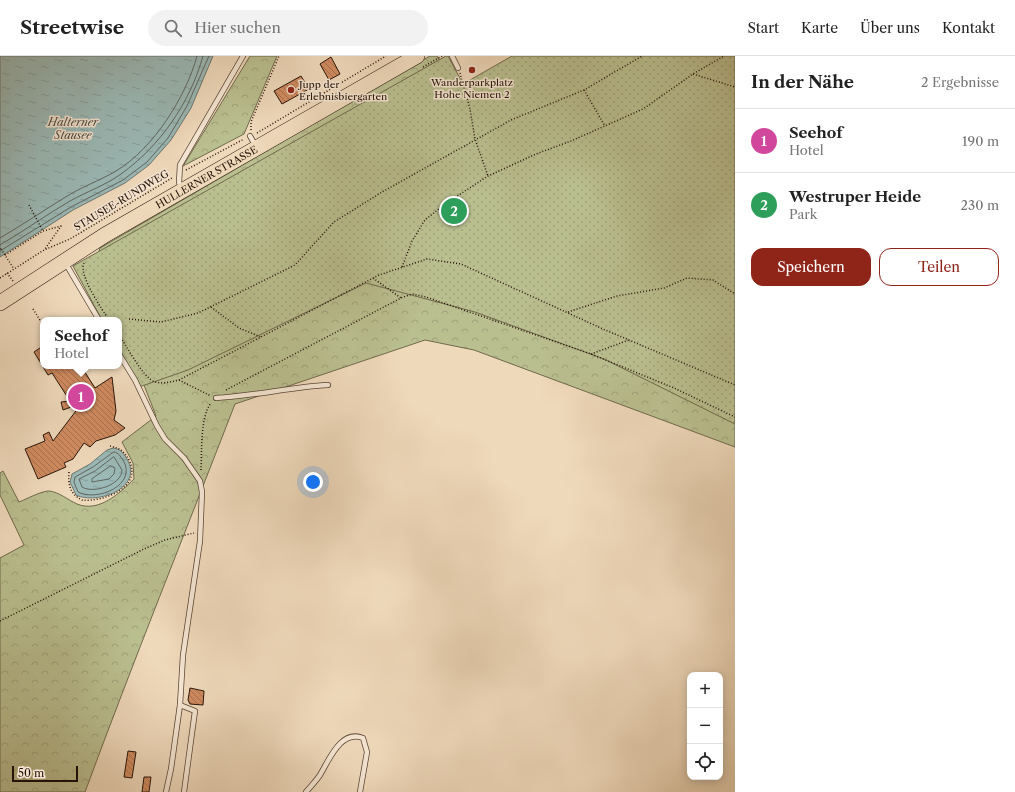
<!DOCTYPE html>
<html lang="de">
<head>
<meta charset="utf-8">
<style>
	body { margin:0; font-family:"Libre Caslon Text",serif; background:#f2f2f2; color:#222 }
	.controls { position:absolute; right:12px; bottom:12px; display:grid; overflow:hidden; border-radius:8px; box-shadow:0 2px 10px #0003 }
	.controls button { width:36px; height:36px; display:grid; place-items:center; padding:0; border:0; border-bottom:1px solid #e0e0e0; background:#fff; color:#222; font:20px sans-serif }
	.scale { position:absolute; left:12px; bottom:10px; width:66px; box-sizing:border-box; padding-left:4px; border:2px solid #271409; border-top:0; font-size:11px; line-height:14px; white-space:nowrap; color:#271409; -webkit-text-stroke:3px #f5e6d3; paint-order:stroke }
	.you { position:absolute; left:313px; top:426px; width:14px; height:14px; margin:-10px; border:3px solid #fff; border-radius:50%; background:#1a73e8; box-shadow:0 0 0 6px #1a73e833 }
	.badge { display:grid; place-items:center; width:26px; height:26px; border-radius:50%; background:#8f2418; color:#fff; font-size:13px; font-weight:700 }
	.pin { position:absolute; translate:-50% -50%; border:2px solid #fff; box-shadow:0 1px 4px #0006 }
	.popup { position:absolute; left:40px; top:261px; width:82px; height:52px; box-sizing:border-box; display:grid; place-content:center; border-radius:8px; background:#fff; filter:drop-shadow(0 1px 3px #0005); font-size:13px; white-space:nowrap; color:#767676 }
	.popup b { font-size:15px; color:#222 }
	.popup::after { content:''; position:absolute; left:50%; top:100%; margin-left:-8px; border:8px solid transparent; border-top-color:#fff }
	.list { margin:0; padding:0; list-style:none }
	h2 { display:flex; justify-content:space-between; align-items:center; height:52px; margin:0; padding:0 16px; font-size:17px }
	h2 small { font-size:13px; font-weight:400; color:#767676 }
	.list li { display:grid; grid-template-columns:26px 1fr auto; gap:12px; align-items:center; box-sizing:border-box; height:64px; padding:0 16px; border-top:1px solid #e0e0e0 }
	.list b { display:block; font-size:15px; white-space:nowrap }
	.list p { margin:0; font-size:13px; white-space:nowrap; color:#767676 }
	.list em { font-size:13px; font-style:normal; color:#767676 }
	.actions { display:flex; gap:8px; padding:12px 16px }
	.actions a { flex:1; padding:9px 0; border:1px solid #8f2418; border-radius:12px; text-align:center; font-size:14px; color:#8f2418 }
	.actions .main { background:#8f2418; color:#fff }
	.icon { flex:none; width:22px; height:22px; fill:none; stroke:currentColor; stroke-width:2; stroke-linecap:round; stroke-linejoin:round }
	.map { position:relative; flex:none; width:735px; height:736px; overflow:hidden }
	header { display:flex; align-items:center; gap:24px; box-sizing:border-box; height:56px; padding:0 20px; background:#fff; border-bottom:1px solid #e0e0e0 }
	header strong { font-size:19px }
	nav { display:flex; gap:22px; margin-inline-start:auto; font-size:14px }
	.search { width:280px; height:36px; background:#f2f2f2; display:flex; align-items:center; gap:10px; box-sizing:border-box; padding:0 14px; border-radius:22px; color:#767676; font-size:15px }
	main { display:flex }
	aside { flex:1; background:#fff }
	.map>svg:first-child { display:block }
	.forest { fill:url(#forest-crowns); stroke:#706a4c }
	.park { fill:url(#park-dots); stroke:#706a4c }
	.water { fill:url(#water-ripples); stroke:#6d7771 }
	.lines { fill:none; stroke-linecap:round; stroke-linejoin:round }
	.shore { stroke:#616660; stroke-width:1 }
	.ferry { stroke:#504e46; stroke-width:1; stroke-dasharray:5 4; stroke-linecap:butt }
	.building { fill:url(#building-back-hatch); stroke:#271409 }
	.service-casing { stroke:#594536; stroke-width:6 }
	.primary-casing { stroke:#271409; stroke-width:16 }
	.path { stroke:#271409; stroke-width:1.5; stroke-dasharray:1 2; stroke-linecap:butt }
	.service { stroke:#f5e6d3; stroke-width:4.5 }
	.primary { stroke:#efd9bb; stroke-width:15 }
	.poi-dot { fill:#8f2418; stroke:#f5e6d3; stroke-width:1.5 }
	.labels { text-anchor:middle; stroke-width:3; stroke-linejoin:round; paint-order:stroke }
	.poi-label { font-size:10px; fill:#271409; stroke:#f5e6d3 }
	.street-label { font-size:10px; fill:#271409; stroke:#f5e6d3 }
	.water-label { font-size:11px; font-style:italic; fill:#504e46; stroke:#f5e6d3 }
</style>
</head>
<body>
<header>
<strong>Streetwise</strong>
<div class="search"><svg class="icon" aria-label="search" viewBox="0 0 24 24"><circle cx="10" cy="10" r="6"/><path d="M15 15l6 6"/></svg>Hier suchen</div>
<nav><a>Start</a><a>Karte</a><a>Über uns</a><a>Kontakt</a></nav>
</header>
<main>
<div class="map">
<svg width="735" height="736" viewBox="0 0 735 736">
	<defs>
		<pattern id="forest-crowns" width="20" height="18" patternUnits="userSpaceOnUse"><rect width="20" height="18" fill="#babf90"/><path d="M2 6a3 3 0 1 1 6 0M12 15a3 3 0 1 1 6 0" fill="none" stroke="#a0a37b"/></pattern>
		<pattern id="park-dots" width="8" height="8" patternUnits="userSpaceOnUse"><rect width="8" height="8" fill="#babf90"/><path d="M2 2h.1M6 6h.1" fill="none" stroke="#a0a37b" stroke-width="1.8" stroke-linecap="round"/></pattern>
		<pattern id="water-ripples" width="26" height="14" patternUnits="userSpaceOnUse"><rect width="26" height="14" fill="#9bb9b6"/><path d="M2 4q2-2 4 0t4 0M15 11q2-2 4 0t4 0" fill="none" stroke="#869e9b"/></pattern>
		<pattern id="building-back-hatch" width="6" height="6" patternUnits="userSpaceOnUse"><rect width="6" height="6" fill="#d08b5f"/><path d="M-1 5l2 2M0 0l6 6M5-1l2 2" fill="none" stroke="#a9704d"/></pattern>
	</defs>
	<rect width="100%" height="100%" fill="#efd9bb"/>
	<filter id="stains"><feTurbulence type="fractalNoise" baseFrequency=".005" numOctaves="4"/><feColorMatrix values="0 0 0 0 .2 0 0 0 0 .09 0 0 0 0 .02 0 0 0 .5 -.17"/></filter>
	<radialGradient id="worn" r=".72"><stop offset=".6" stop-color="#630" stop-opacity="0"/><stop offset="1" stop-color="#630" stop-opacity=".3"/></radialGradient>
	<g class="forest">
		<path d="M250,0h27l-33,78 -61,32z"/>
		<path d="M430,0h7l19,34 279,-34v391l-261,-97 -49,-10 -190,64c-50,129 -102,258 -150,388h-85v-234l24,-13 -24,-50v-22l3,-2 16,31c8,-3 22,-11 30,-11 10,1 19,9 28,13 22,9 43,-11 57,-25l-1,-16 -11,-21 34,-26 -60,-155 4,-13z"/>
	</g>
	<path class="park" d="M446,0h2l15,28 49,-28h223v368l-131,-65 -129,-47 -109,-29 -178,87 -49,17 -20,-36v-31h-17l-29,-54z"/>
	<g class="water">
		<path d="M0,0h213l-22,52 -20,32 -22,25 -24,18 -52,27 -73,47z"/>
		<path d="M113,392c8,1 10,5 14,11 17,29 -30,46 -51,36l-6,-13 2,-8 18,-10 17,-14z"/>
	</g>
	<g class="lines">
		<g class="shore">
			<path d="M0,182c22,-13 43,-27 64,-40 17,-11 35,-17 52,-27 37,-22 70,-74 81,-115"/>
			<path d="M0,189c24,-14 46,-30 70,-44 16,-9 36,-16 51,-27 39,-28 69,-71 82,-118"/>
			<path d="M0,195l71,-44 52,-27 24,-18 21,-24 19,-32 22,-50"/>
			<path d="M114,396c5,1 6,4 9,8 15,25 -26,42 -45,32l-4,-10 1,-5 18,-10z"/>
			<path d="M114,401l8,13c0,15 -29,24 -40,17l-3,-8 16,-8z"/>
			<path d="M111,410l4,2 -1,6 -5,5 -17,3v-3z"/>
		</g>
		<path class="ferry" d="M0,192l1,1"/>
	</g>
	<g class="building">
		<path d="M331,1l9,17 -11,6 -9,-16z"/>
		<path d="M301,20l8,13 -27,15 -8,-13z"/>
		<path d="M43,290v20h38l14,22 17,-11 4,34 -2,9 11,8 -10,7 -19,6 -6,6 -6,-4 -11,16 -9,4 2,4 -28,12 -13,-30 20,-8 -2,-6 6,-3 4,9 29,-38 -19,7 -2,-8 9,-1 -18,-28 -4,2 -14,-23z"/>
		<path d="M190,632l14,3 -1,14 -13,-1 -2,-4z"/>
		<path d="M128,695l8,1 -4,26 -8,-1z"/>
		<path d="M144,721h7l-2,15h-7z"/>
	</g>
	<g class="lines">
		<g class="service-casing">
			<g id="service">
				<path d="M452,0l6,12"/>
				<path d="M250,80l5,9"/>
				<path d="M181,132l-2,-6 1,-17 63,-109"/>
				<path d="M66,208l33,56"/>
				<path d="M119,298l16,26 22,46 8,13 19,19 16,23 2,11 -2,49 -17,114 -3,50 -9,64 -5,23"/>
				<path d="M216,342c38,-2 75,-11 112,-13"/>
				<path d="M180,649l15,6 -11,81"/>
				<path d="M306,736c5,-6 10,-11 14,-17 9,-15 21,-46 43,-37l4,14 -7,40"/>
			</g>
		</g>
		<g class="primary-casing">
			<g id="primary">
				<path id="s1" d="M0,247l105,-68 312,-179"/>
			</g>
		</g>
		<g class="path">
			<path d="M423,11l19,-11"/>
			<path d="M460,17l10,36 5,30 13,37"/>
			<path d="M693,18l42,13"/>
			<path d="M584,34l21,36"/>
			<path d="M251,74v-8l28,-66"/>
			<path d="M257,77l129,-77"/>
			<path d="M186,114l58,-31"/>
			<path d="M29,149l14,26"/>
			<path d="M1,193l13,20"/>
			<path d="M5,199l38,-24 18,-5 -16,23"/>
			<path d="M84,207c-6,12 18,46 25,57"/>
			<path d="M402,211l10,-26 13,-21 20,-16 43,-28 48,-22 35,-13 72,-32 50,-35 31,-18"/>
			<path d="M7,217l6,8"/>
			<path d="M0,222l44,-28 26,-11 102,-61"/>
			<path d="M373,222l28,20"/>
			<path d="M211,251l28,21 22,9"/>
			<path d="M33,253l10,16"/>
			<path d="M568,256l49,-16 47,-8 23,-10 26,2 22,14"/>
			<path d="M129,263l32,3 37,-9 97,-48 39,-43 48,-30 129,-72 73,-30 58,-34"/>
			<path d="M119,279c8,11 23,42 36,47 8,2 16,0 24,-2l200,-105 48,-16 34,5 142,65 132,56"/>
			<path d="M591,298l38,-14"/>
			<path d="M179,324l32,16"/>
			<path d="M226,334l175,-92 11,-4 14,3 165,57 83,34 61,29"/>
			<path d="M201,414c1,-18 -1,-53 10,-67"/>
			<path d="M69,416c-1,13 1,22 13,28 21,2 61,-12 47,-40 -5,-9 -9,-12 -19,-14"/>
			<path d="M0,565l144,-72 21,-9 29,-7"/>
		</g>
		<use href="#service" class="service"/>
		<use href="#primary" class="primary"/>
	</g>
	<g class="poi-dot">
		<circle cx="472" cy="14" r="4"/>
		<circle cx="291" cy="34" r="4"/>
	</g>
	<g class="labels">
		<g class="poi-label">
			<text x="472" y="30">Wanderparkplatz<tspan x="472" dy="12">Hohe Niemen 2</tspan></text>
			<text x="299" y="32" text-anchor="start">Jupp der<tspan x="299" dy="12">Erlebnisbiergarten</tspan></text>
		</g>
		<g class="street-label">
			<text dy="4" stroke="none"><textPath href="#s1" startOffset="242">HULLERNER STRASSE</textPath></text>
			<text transform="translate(121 144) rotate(-31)" y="4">STAUSEE-RUNDWEG</text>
		</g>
		<g class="water-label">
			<text x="73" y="70">Halterner<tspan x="73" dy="13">Stausee</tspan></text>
		</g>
	</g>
	<rect width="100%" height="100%" filter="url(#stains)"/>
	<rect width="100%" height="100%" fill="url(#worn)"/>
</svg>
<div class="controls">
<button>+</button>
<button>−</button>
<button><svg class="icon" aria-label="locate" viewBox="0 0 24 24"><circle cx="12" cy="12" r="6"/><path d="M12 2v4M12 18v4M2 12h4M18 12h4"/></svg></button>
</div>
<div class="scale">50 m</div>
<div class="you"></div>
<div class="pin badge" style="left:81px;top:341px;background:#d1479c">1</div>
<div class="popup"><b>Seehof</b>Hotel</div>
<div class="pin badge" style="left:454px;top:155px;background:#2e9e5b">2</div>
</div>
<aside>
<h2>In der Nähe<small>2 Ergebnisse</small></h2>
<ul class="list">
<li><span class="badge" style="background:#d1479c">1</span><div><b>Seehof</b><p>Hotel</p></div><em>190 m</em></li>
<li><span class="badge" style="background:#2e9e5b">2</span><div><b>Westruper Heide</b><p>Park</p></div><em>230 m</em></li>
</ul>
<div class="actions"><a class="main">Speichern</a><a>Teilen</a></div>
</aside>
</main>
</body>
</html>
